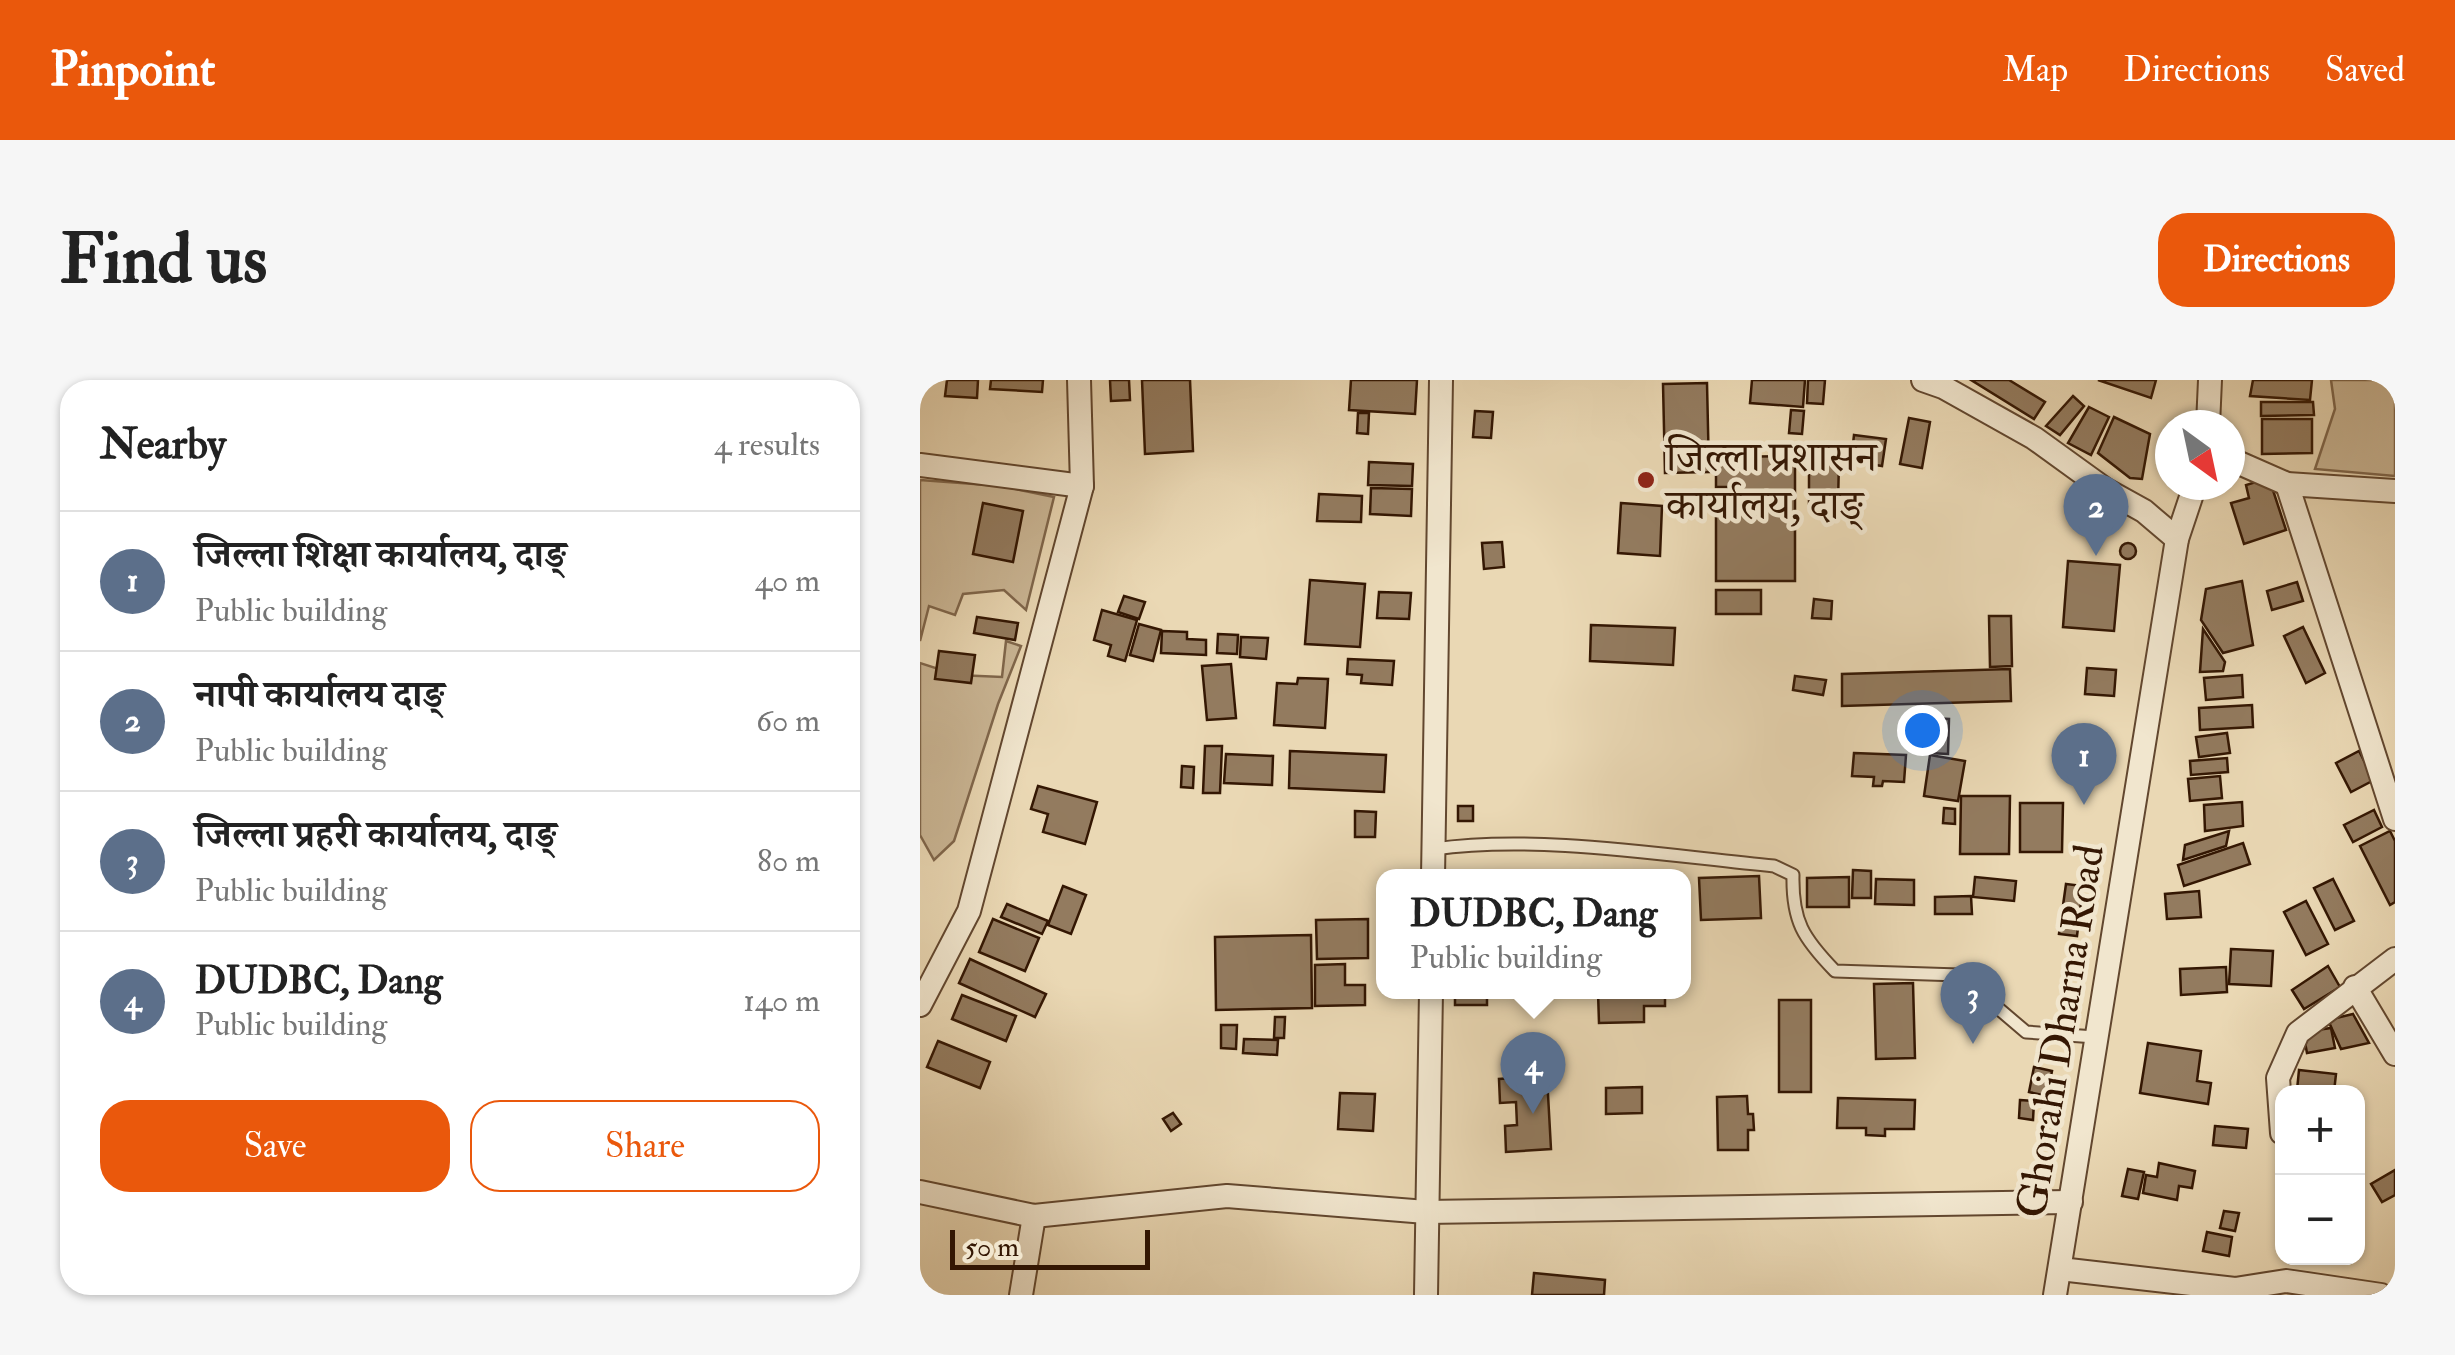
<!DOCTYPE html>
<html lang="en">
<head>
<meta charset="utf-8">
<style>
	body { margin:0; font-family:"IM FELL Double Pica","Noto Serif Devanagari",serif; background:#f6f6f6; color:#222 }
	.controls { position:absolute; right:30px; bottom:30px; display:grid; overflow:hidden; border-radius:20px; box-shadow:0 2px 8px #0004 }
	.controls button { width:90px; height:90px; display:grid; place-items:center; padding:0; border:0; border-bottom:2px solid #e0e0e0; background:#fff; color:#222; font:50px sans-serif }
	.compass { position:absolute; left:1235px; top:30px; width:90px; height:90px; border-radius:50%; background:#fff; box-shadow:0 2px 8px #0004; rotate:147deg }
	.scale { position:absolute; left:30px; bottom:25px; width:200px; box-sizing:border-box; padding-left:10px; border:5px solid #341703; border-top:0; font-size:28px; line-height:35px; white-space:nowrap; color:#341703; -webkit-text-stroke:8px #f1e6ce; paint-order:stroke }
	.you { position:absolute; left:1002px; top:350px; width:35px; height:35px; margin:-25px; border:8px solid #fff; border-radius:50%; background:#1a73e8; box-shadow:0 0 0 15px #1a73e833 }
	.badge { display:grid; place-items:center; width:65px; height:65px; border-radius:50%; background:#ea580c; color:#fff; font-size:32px; font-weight:700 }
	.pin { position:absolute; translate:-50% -82px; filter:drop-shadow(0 2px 5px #0008) }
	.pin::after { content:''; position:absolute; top:52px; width:35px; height:30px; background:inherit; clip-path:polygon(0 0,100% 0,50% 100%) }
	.popup { position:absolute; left:456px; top:489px; width:315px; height:130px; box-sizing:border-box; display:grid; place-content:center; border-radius:20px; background:#fff; filter:drop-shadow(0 2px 8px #0005); font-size:32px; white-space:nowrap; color:#767676 }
	.popup b { font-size:38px; color:#222 }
	.popup::after { content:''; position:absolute; left:50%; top:100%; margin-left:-20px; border:20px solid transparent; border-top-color:#fff }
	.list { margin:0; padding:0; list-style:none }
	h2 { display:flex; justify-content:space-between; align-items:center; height:130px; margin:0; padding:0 40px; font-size:42px }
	h2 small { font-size:32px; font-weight:400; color:#767676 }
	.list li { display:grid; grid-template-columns:65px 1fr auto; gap:30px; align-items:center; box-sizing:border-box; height:140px; padding:0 40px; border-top:2px solid #e0e0e0 }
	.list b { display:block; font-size:38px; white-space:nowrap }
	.list p { margin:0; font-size:32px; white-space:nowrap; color:#767676 }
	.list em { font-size:32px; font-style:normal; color:#767676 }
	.actions { display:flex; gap:20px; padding:30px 40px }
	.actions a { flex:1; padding:22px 0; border:2px solid #ea580c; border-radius:30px; text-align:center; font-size:35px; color:#ea580c }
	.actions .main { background:#ea580c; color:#fff }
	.map { position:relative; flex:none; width:1475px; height:915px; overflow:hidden; border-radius:30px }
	header { display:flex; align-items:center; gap:60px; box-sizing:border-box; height:140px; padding:0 50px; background:#ea580c; color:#fff }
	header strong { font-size:48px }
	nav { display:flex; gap:55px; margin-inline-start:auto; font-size:35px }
	.intro { display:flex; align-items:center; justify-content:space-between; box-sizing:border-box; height:240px; padding:0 60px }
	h1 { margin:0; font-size:70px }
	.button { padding:25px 45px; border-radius:30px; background:#ea580c; color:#fff; font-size:35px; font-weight:700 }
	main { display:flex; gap:60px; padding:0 60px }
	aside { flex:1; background:#fff; border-radius:30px; box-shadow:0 2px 8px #0004 }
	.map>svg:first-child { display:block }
	.green { fill:#cbb796; stroke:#80674c; stroke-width:2.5 }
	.building { fill:#937b5f; stroke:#341703; stroke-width:2.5 }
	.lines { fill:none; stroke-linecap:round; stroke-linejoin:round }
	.lane-casing { stroke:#62472f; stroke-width:15 }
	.street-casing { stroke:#62472f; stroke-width:26 }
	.lane { stroke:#f1e6ce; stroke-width:11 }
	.street { stroke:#f1e6ce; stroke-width:22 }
	.poi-dot { fill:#8f2418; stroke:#f1e6ce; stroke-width:4 }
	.labels { text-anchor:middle; stroke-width:9; stroke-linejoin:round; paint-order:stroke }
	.poi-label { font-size:42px; fill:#341703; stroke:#f1e6ce; text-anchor:start }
	.street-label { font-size:42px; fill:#341703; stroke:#f1e6ce }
</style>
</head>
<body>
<header>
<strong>Pinpoint</strong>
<nav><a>Map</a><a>Directions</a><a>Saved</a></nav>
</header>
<div class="intro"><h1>Find us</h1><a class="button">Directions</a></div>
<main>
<aside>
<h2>Nearby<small>4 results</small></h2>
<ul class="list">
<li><span class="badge" style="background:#5c6f8a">1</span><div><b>जिल्ला शिक्षा कार्यालय, दाङ्</b><p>Public building</p></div><em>40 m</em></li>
<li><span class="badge" style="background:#5c6f8a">2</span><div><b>नापी कार्यालय दाङ्</b><p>Public building</p></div><em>60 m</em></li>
<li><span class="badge" style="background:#5c6f8a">3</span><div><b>जिल्ला प्रहरी कार्यालय, दाङ्</b><p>Public building</p></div><em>80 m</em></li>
<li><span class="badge" style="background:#5c6f8a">4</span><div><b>DUDBC, Dang</b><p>Public building</p></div><em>140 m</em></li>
</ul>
<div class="actions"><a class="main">Save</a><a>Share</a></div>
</aside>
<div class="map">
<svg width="1475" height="915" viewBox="0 0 1475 915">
	<rect width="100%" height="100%" fill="#ead8b4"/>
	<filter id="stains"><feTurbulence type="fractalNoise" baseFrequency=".002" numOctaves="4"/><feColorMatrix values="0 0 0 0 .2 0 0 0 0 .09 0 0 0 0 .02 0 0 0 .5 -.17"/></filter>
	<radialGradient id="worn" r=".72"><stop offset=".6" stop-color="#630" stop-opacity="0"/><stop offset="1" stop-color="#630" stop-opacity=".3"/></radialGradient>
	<g class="green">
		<path d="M1411,0h64v96l-80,-7 20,-60z"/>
		<path d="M0,100l81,6 53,11 -28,113 -22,-20 -41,4 -8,21 -26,-9 -9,35z"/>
		<path d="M86,261l15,5 -23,58 -44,137 -20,19 -14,-25v-172l37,12 45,2z"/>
	</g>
	<g class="building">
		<path d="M27,0h31l-1,18 -32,-2z"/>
		<path d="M71,0h52l-1,12 -52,-3z"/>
		<path d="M190,0h19l1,20 -19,1z"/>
		<path d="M222,0h48l3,71 -48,3z"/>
		<path d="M431,0h66l-2,34 -66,-4z"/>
		<path d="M832,0h53l-2,27 -53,-4z"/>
		<path d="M888,0h17l-2,24 -16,-1z"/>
		<path d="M1051,0h38l36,22 -11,17z"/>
		<path d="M1178,0h58l-5,18z"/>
		<path d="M1333,0h59l-2,20 -60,-4z"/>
		<path d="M787,3l2,89 -44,1 -2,-89z"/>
		<path d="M1153,16l11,10 -24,29 -14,-9z"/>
		<path d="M1341,22h52l1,13 -53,1z"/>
		<path d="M1169,27l20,10 -18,38 -23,-12z"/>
		<path d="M871,30l13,1 -2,23 -13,-1z"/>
		<path d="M555,31l18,1 -2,26 -18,-1z"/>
		<path d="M438,33h11l-1,21 -11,-1z"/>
		<path d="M1194,37l36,17 -8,45 -12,-1 -32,-25z"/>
		<path d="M989,38l21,4 -8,46 -22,-4z"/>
		<path d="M1342,39h50v34l-50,1z"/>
		<path d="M934,55l32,4 -4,27 -31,-5z"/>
		<path d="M875,76v125h-79v-69l12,1v-26h-12v-30z"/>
		<path d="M889,80h30l-1,44h-29z"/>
		<path d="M449,82l44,2 -1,22 -44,-1z"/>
		<path d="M1349,98l17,52 -42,14 -13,-41 18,-5 -3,-13z"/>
		<path d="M451,108l41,1 -1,27 -41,-2z"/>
		<path d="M399,114l43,2 -1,26 -44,-1z"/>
		<path d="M63,123l40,8 -10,51 -40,-8z"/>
		<path d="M701,123l41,3 -2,50 -42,-3z"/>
		<path d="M582,162l2,25 -20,2 -2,-26z"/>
		<circle cx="1208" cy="171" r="8"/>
		<path d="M1148,181l52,4 -6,66 -51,-4z"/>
		<path d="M390,200l55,4 -5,63 -55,-3z"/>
		<path d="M1322,201l11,64 -30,8 -22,-33 5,-31z"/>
		<path d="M1377,202l6,19 -31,9 -5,-19z"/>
		<rect x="796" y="210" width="45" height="24"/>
		<path d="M459,212l32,1 -2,26 -32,-1z"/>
		<path d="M204,216l21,6 -6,17 -21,-7z"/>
		<path d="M894,219l18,2 -1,18 -19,-1z"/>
		<path d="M182,230l35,10 -12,41 -17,-5 3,-11 -17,-5z"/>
		<path d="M1069,236h22l1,50 -22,1z"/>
		<path d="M57,237l41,6 -3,17 -41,-7z"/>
		<path d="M219,244l22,6 -8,31 -23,-6z"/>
		<path d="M671,245l84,3 -2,37 -83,-4z"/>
		<path d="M1383,247l22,46 -19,10 -22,-47z"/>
		<path d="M1283,249l22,33 -2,9 -23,1z"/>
		<path d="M242,251l25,1v7l19,1v15l-45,-2z"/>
		<path d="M298,254l20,1 -1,19 -20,-1z"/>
		<path d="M321,257l27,1 -2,21 -26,-2z"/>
		<path d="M19,271l36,4 -4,28 -36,-4z"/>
		<path d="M428,279l46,2 -2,24 -31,-2 1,-8 -15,-1z"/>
		<path d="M311,284l5,54 -29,2 -5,-54z"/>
		<path d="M1167,288l29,2 -2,26 -29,-2z"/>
		<path d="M1090,289l1,32 -169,5v-32z"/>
		<path d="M1322,295l1,22 -37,3 -2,-22z"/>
		<path d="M875,296l31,4 -3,15 -30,-5z"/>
		<path d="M378,298l30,1 -3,49 -51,-3 3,-42 20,1z"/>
		<path d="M1332,325l1,22 -53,3 -1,-22z"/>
		<path d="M1011,338l18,1 -1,35 -19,-1z"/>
		<path d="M1307,353l3,20 -31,4 -3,-20z"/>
		<path d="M285,366h17l-2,47h-17z"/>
		<path d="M370,371l96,4 -2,37 -95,-4z"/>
		<path d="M1439,371l15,29 -23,12 -15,-29z"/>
		<path d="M934,373l52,2 -2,27 -21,-1 -1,5h-9l1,-9 -22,-1z"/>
		<path d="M306,374l47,2 -1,29 -48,-2z"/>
		<path d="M1010,375l35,6 -7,40 -34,-5z"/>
		<path d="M1307,378l1,14 -37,3 -1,-14z"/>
		<path d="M262,386l12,1 -1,21 -12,-1z"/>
		<path d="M1300,396l2,22 -32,3 -2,-22z"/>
		<path d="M118,406l59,16 -12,42 -42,-12 5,-18 -17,-5z"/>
		<path d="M1041,416h49l-1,58h-49z"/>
		<path d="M1322,422l1,24 -38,5 -1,-26z"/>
		<path d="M1100,423h43l-1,49h-42z"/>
		<rect x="538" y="426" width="15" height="15"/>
		<path d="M1024,428l11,1v15l-12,-1z"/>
		<path d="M1454,430l8,17 -29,15 -9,-17z"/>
		<path d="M435,431l21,1 -1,25h-20z"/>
		<path d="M1309,451l-3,15 -43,14 2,-15z"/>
		<path d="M1470,451l5,10v61l-5,3 -30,-59z"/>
		<path d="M1323,463l7,21 -66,22 -6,-21z"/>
		<path d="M933,490l18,1v27h-19z"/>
		<path d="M700,492l49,1v4h-49z"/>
		<path d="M839,496l2,42 -60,2 -2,-42z"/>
		<path d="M929,497v30h-42v-29z"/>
		<path d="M1055,497l41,4 -2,20 -41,-4z"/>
		<path d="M956,499l38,1v25l-39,-1z"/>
		<path d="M1413,499l21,42 -19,9 -21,-42z"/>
		<path d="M1146,504l17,2 -6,50 -18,-2z"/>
		<path d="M143,506l23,9 -15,39 -23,-9z"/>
		<path d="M1279,511l2,26 -34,2 -2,-25z"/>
		<path d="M1051,516l1,18h-37v-17z"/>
		<path d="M1386,521l22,43 -22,11 -22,-43z"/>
		<path d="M87,524l41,17 -6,13 -41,-17z"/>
		<path d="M73,539l46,19 -14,33 -46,-19z"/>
		<path d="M448,539v39l-51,1 -1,-39z"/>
		<path d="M391,555l1,73 -96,2 -1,-73z"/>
		<path d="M1311,569l42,2 -2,35 -42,-2z"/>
		<path d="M50,579l76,35 -11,23 -76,-34z"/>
		<path d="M425,584v21h20v20l-50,1v-41z"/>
		<path d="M1408,586l12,21 -36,22 -12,-19z"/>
		<path d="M1306,587l1,25 -46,3 -1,-26z"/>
		<path d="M993,603l2,75 -39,1 -2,-75z"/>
		<rect x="535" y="612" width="32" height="13"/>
		<path d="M678,612h67v14h-21v16l-45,1z"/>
		<path d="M42,615l54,21 -10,25 -54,-22z"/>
		<rect x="859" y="620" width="32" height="92"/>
		<path d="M1433,634l16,29 -28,6 -13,-29z"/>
		<path d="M355,637h10l-1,21h-10z"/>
		<path d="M301,645h16l-1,24 -15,-1z"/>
		<path d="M1411,648l4,20 -28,5 -4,-21z"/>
		<path d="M324,659l34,1 -1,15 -34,-2z"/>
		<path d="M18,661l52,21 -10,26 -53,-21z"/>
		<path d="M1228,663l53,8 -4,30 14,2 -3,21 -68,-11z"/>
		<path d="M1114,687l18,4 -5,25 -18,-4z"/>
		<path d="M1379,690l37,4 -2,18 -37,-2z"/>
		<path d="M627,696l4,73 -45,3 -1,-26 12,-1 -1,-23 -16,1 -1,-24z"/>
		<path d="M722,707v26l-36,1v-26z"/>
		<path d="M420,713l35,1 -2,37 -35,-2z"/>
		<path d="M827,716l1,18h5l1,16h-6v20h-30l-1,-53z"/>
		<path d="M918,718l77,2 -1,29h-29v7l-19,-1v-7h-29z"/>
		<path d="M1100,720l14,1 -1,19 -14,-2z"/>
		<path d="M253,733l8,11 -10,7 -8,-12z"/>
		<path d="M1295,746l33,3 -2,19 -33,-3z"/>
		<path d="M1239,783l36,8 -3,17 -13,-2 -2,14 -34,-7 3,-18 11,2z"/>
		<path d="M1208,789l16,3 -6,27 -16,-3z"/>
		<path d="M1475,790v25l-13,7 -11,-18z"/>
		<path d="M1304,831l15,2 -4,18 -15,-3z"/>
		<path d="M1287,852l25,5 -3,19 -26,-5z"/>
		<path d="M614,893l71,7 -1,15h-72z"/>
	</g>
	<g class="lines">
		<g class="lane-casing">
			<path id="lane" d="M514,469c104,-15 234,7 340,17l19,9c-1,46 10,63 42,96l124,4 67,57 69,5"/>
		</g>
		<g class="street-casing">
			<g id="street">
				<path d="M1003,0l20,7 91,51 72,52 38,21 33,28"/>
				<path d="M1288,45l2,-45"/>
				<path d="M1310,79l57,25 108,7"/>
				<path d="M0,85l162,21"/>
				<path d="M1367,104l108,335"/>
				<path d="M513,497l8,-497"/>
				<path d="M1435,607l40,67"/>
				<path d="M0,625l49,-94 113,-425 -3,-106"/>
				<path d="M1362,753l-4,-55 20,-45 97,-74"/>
				<path d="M0,812l114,24 193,-20 199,16 645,-10"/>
				<path d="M1140,889l175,20 51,-8 95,14"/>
				<path d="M101,915l13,-79"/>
				<path d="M506,915l5,-303"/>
				<path d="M1135,915l122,-756 18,-54"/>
			</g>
		</g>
		<use href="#lane" class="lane"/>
		<use href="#street" class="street"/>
	</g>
	<circle class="poi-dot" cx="726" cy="100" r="10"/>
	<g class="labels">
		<g class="poi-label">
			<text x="746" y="91">जिल्ला प्रशासन<tspan x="746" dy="48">कार्यालय, दाङ्</tspan></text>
		</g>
		<g class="street-label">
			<text transform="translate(1139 651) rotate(-81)" y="15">Ghorahi Dharna Road</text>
		</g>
	</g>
	<rect width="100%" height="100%" filter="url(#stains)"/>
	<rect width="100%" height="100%" fill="url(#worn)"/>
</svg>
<div class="controls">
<button>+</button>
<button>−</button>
</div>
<svg class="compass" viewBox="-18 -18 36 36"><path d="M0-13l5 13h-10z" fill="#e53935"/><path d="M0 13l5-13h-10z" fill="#767676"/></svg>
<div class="scale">50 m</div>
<div class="you"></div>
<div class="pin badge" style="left:1164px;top:425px;background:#5c6f8a">1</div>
<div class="pin badge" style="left:1176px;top:176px;background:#5c6f8a">2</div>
<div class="pin badge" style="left:1053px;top:664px;background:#5c6f8a">3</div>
<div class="pin badge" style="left:613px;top:734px;background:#5c6f8a">4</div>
<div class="popup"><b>DUDBC, Dang</b>Public building</div>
</div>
</main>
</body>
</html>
